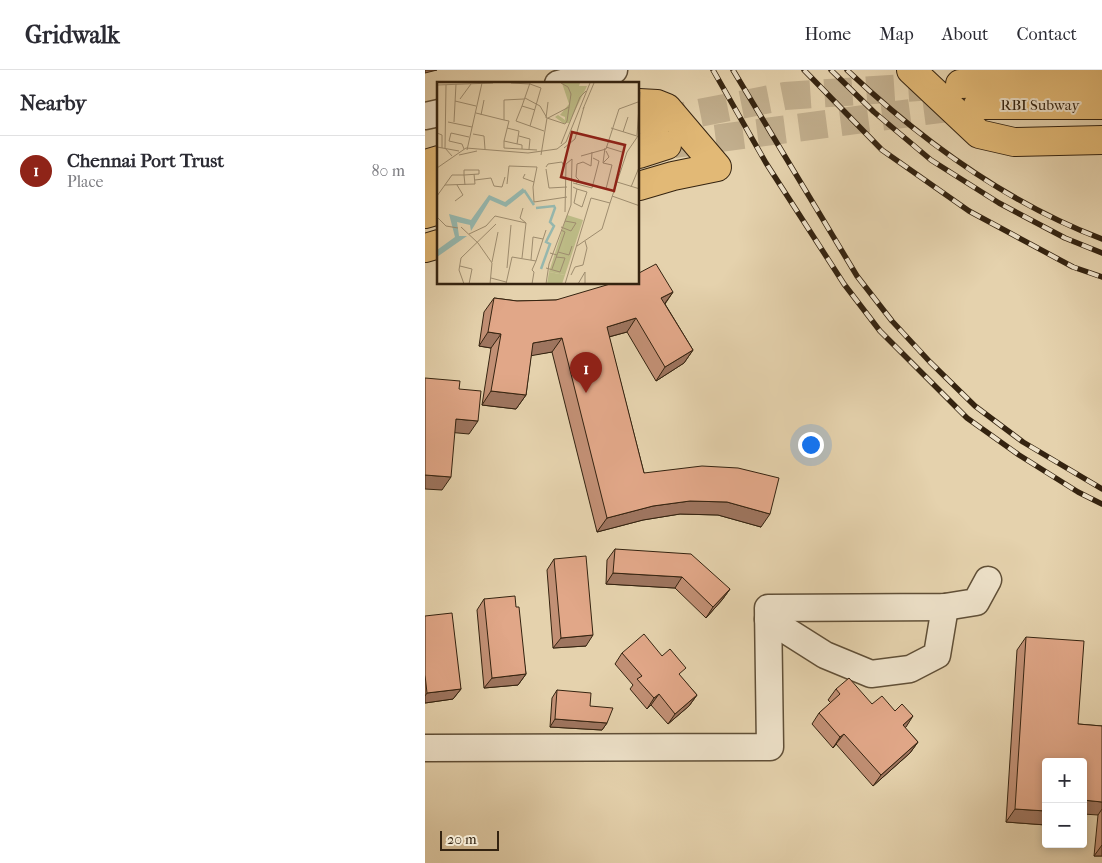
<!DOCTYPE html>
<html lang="en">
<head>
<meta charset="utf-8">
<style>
	body { margin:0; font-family:"IM FELL French Canon",serif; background:#f7f7f7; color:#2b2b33 }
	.controls { position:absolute; right:15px; bottom:15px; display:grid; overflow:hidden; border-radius:5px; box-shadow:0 2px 8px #0003 }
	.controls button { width:45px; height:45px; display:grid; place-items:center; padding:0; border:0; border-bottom:1px solid #e1e1e2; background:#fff; color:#2b2b33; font:25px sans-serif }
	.scale { position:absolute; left:15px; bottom:12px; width:59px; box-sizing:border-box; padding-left:5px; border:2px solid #342310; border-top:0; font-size:14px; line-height:18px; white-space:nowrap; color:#342310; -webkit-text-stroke:4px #eee2ca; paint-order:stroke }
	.you { position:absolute; left:385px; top:374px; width:18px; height:18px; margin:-12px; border:4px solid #fff; border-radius:50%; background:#1a73e8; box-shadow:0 0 0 8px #1a73e833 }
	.badge { display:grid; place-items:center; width:32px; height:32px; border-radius:50%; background:#8f2418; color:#fff; font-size:16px; font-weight:700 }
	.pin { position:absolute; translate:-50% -41px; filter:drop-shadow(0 1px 2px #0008) }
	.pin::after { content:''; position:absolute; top:26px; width:18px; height:15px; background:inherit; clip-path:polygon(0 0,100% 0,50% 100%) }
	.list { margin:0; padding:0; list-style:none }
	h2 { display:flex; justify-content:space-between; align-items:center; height:65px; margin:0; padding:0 20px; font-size:21px }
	h2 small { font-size:16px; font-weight:400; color:#7c7c81 }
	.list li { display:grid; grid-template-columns:32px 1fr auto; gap:15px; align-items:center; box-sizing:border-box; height:70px; padding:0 20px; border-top:1px solid #e1e1e2 }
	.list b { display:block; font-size:19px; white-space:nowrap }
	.list p { margin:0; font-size:16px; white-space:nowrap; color:#7c7c81 }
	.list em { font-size:16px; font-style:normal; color:#7c7c81 }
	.map { position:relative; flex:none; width:677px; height:793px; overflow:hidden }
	header { display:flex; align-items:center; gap:30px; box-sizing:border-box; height:70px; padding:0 25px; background:#fff; border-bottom:1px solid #e1e1e2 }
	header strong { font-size:24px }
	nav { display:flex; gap:28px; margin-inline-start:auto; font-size:18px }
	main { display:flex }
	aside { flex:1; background:#fff }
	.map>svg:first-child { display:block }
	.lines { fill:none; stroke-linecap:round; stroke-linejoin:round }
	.major-tunnel { stroke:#c2af8e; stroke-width:28; stroke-dasharray:28 14; stroke-linecap:butt }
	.minor-casing { stroke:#604f37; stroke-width:29 }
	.major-casing { stroke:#342310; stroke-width:30 }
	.minor { stroke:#eee2ca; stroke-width:26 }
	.major { stroke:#e2b976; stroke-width:28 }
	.rail-casing { stroke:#342310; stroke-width:5.5 }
	.rail { stroke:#eee2ca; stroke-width:4; stroke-dasharray:11; stroke-linecap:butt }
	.wall { fill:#c29075; stroke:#342310 }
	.shaded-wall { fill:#9e755f; stroke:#342310 }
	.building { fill:#e1a788; stroke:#342310 }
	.labels { text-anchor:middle; stroke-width:4; stroke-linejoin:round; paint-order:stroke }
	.street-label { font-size:15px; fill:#342310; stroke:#eee2ca }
	.inset-river { fill:none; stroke:#96b7ad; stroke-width:2.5 }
	.inset-road { fill:none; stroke:#9e8c6e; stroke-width:1 }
	.view { fill:#8f2418; fill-opacity:0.15; stroke:#8f2418; stroke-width:2.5 }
	.inset-edge { fill:none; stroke:#342310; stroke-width:2.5 }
</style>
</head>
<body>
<header>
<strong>Gridwalk</strong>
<nav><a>Home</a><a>Map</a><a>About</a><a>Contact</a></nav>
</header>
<main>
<aside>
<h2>Nearby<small></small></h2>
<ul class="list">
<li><span class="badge">1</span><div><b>Chennai Port Trust</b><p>Place</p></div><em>80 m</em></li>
</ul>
</aside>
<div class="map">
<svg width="677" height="793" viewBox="0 0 677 793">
	<rect width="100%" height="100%" fill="#e5d2ad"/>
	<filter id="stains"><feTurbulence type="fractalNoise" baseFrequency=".004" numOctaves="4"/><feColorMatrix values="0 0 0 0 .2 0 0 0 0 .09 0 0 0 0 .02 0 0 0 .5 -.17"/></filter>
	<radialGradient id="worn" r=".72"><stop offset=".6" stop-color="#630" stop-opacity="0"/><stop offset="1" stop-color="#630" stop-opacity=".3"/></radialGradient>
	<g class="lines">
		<g class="major-tunnel">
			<path d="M234,51l126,-25 163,-11"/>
			<path d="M249,74l297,-39"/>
		</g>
		<g class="minor-casing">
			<g id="minor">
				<path d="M133,14l56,-14"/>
				<path d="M0,46l14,-3"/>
				<path d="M343,549l57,36 46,19 39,-5 27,-14 8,-48"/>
				<path d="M0,678l345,-1 -2,-139 177,-1 31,-5 12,-22"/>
			</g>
		</g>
		<g class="major-casing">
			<g id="major">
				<path d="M486,0l68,64 35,8 88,-2"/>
				<path d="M535,14l72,-2 70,2"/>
				<path d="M214,33l18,1 10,4 50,59 -44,9 -34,10"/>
				<path d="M553,35h124"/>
				<path d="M214,57l20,-6"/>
				<path d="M214,84l28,-9"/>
				<path d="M0,94l14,-4"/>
				<path d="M0,117l14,-3"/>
				<path d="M0,144l14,-4"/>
				<path d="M0,178l14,-4"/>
			</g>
		</g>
		<use href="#minor" class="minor"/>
		<use href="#major" class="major"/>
		<g class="rail-casing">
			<g id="rail">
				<path d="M288,0l53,93 78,121 36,47 87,87 52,37 59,37 24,12"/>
				<path d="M308,0l124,206 35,45 38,41 45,44 48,36 79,47"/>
				<path d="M379,0l78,80 87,61 104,56 29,10"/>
				<path d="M406,0l43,42 57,48 68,43 66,35 37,15"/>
				<path d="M422,0c75,71 158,132 255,169"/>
			</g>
		</g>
		<use href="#rail" class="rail"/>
	</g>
	<g class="wall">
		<path d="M248,222l-8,12 28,46 -9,13 -28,18 -29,-49 -18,5 35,136 117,54 -43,-12 -38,-1 -37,6 -46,12 -45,-180 -21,3 -5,40 -10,14 -34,-4 9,-57 -12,-2 5,-34 10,-14 23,3 39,-1z"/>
		<path d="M190,479l115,40 -8,11 -16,18 -31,-30 -69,-4 1,-24z"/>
		<path d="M129,489l32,87 -33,2 -6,-78z"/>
		<path d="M59,529l32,8 10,67 -8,11 -34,3 -7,-78z"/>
		<path d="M0,546l36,73 -8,10 -28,4z"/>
		<path d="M601,567l52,87 24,2v130h-8l4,-41 -52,-53v63l-40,-3 11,-172z"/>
		<path d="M197,583l58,23 17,19 -8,11 -21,18 -17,-19 -4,4 -17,-20 3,-4 -18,-21z"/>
		<path d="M411,619l36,15 34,23 -1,1 13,14 -8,11 -37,33 -37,-42 -3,4 -21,-24 7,-11 12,-10 -3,-3z"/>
		<path d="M132,620l33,16 17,17 -5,7 -52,-3 2,-29z"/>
	</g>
	<g class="shaded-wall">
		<path d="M0,0h12l-12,3z"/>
		<path d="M248,222l-10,14 -2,-8z"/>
		<path d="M211,248l-9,14 -30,8 10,-13z"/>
		<path d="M63,262l13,2 -10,14 -12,-2z"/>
		<path d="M137,268l-10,14 -28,5 9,-14z"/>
		<path d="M268,280l-9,13 -28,18 9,-14z"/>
		<path d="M66,321l35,4 -10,14 -34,-4z"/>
		<path d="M31,349l22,2 -9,13 -22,-2z"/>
		<path d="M0,405l26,2 -9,13 -17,-1z"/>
		<path d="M265,431l37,1 43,12 -9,13 -43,-12 -38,-1 -37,6 -46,12 10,-14 46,-12z"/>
		<path d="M188,503l69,4 -7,11 -69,-4z"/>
		<path d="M305,519l-8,11 -16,18 7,-11z"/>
		<path d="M168,565l-7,11 -33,2 8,-10z"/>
		<path d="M101,604l-8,11 -34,3 8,-10z"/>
		<path d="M36,619l-8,10 -28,4v-7l2,-3z"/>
		<path d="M234,624l-8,11 -4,4 7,-11z"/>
		<path d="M272,625l-8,11 -21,18 7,-10z"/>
		<path d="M488,646l-7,11 -11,9 8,-11z"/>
		<path d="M130,649l52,4 -5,7 -52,-3z"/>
		<path d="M419,664l-8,10 -3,4 7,-11z"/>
		<path d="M493,672l-8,11 -37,33 8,-11z"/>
		<path d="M658,730l19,2v7l-4,6 -15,-1z"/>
		<path d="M590,739l31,2v14l-40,-3z"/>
		<path d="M677,775v11h-8z"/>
	</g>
	<g class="building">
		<path d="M231,194l17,28 -12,6 32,52 -28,17 -29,-49 -29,9 37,146 58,-7 36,2 41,10 -9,36 -43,-12 -37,-1 -37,5 -46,12 -45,-180 -29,5 -7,52 -35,-4 10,-57 -13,-2 6,-34 23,3 39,-1 54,-16h29v-11z"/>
		<path d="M0,308l35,3 -1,8 22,2 -3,30 -22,-2 -5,58 -26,-2z"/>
		<path d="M190,479l76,5 39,35 -17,18 -31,-30 -69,-4z"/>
		<path d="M161,486l7,79 -32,3 -7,-79z"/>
		<path d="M90,526l1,11h3l7,67 -34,4 -8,-79z"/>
		<path d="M27,543l9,76 -34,4 -2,-18v-59z"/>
		<path d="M219,564l18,22 8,-7 16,19 -7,6 18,21 -22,19 -16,-20 -5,4 -17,-19 5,-3 -20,-23z"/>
		<path d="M601,567l58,4 -6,83 24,2v76l-19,-2v-38h-37v49l-31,-2z"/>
		<path d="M424,608l23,26 10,-8 13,15 7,-7 11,12 -10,9 15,17 -37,33 -37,-41 -4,3 -21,-24 21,-19 -4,-5z"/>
		<path d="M132,620l34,3 -1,13 23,2 -6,15 -52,-4z"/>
	</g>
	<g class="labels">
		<g class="street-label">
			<text x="615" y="40">RBI Subway</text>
		</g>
	</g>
	<g transform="translate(12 12)">
		<rect width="202" height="202" fill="#e5d2ad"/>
		<path d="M130,133l16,5 -18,55 -16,-3z" fill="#bcba85"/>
		<path d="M125,1h18l-1,3h8l-18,37h-6l-8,-6 3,-2 7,5v-3l-5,-2 9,-11z" fill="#bcba85"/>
		<path d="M112,190l16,3 -3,9h-15z" fill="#bcba85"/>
		<path d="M86,106l2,4 -19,15 -16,-7 -19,31 -1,-6 -13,-3 2,14h8l-30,21v-7l18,-13 -6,-23 22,6 18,-25 16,7z" fill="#96b7ad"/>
		<path class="inset-river" d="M87,108l10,15M99,126l18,-2 1,2 -5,14 4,4 -8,16 4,2 -9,25"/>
		<path class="inset-road" d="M74,1l19,1 11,4 -11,38M0,3l56,-2M9,3l-1,63 7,8M88,16l15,8 7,12 -6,37M23,17l11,-15M18,19l21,5M85,24l8,-23M146,27l11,-26M98,28l-13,-4 -6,15 28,10M39,31l28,7v-20l20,-1M44,33l3,-15M109,36l2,-16M110,36l18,6 2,-3 4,-27 -3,-7 -7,-4M111,36l21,-11M67,38l5,1 -5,20 18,4v4M11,40l24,5M17,40l2,-38M70,46l12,3 -2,13M174,46l29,9M186,50l5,-15M0,51l5,2v13M36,52l11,2 1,13M200,53l3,-43M82,54l11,3 -1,10M67,59v7l33,2M124,62l19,-47 6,-6M0,65l22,4M169,65l16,5M127,66l11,-9 9,-32M168,66l-2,15 9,2 -6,24M27,67l-2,-5 -13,-3 2,-8 18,4M30,68l15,-67M22,73l18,-4M144,74l25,-7 13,-40 19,-7M166,81l6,-6 -3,-6M109,85l2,-3 14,-2 2,5M0,86l29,-20 62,5 29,-4 9,-7 24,-59M109,87l3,19 18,-1M88,92l-2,4 11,4M38,98l16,-2 3,8 8,1 3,-10M180,100l23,7M136,101l19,5 7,-27 -6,-3M70,102l2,-18 28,1 -4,20 1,15 33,-5M139,102l3,-4 -3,-3 1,-13 6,-2 8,4 1,-14M8,103l30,-1 -1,-10M136,105l4,2 10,3 -5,15 -8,-4 3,-14M194,105l9,-22M0,114l15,-21h12l15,-1v-4h-15v5l1,10M175,114l28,10M18,119l8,-6 -6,-10M0,135l9,9 12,2M24,145l17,16 14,20 -2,21M124,145l10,4 5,-8 -11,-2M32,152l17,-8 9,-10 31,7M140,164l25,-17 8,-26M121,170l11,3 3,-9M113,171l7,2 -5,14M120,173l8,-23 -4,-2M75,175l24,4 -4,9 2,2 -2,12M85,176l4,-35 -6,-5 3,-10M94,178l2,-23 10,2M99,179l10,-31M55,180l6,-30M23,184l12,3 -3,15M70,186l4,-43M109,186l14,4 5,-14 -9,-1M134,193l4,-8 8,-2 4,-17 -2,-7M54,196l15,4M27,202l-5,-14 2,-12 35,-34M69,202l6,-27M109,202l3,-20 22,-59 1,-46 -6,5 -1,48M128,202l26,-86 19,5 17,-51 13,-19M141,202l7,-12v12"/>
		<path class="view" d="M135,50l53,13 -11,46 -53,-14z"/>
		<rect width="202" height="202" class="inset-edge"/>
	</g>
	<rect width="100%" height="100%" filter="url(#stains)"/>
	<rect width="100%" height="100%" fill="url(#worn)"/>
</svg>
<div class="controls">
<button>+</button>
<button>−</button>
</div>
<div class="scale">20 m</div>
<div class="you"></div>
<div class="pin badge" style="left:161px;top:323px">1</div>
</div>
</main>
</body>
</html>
